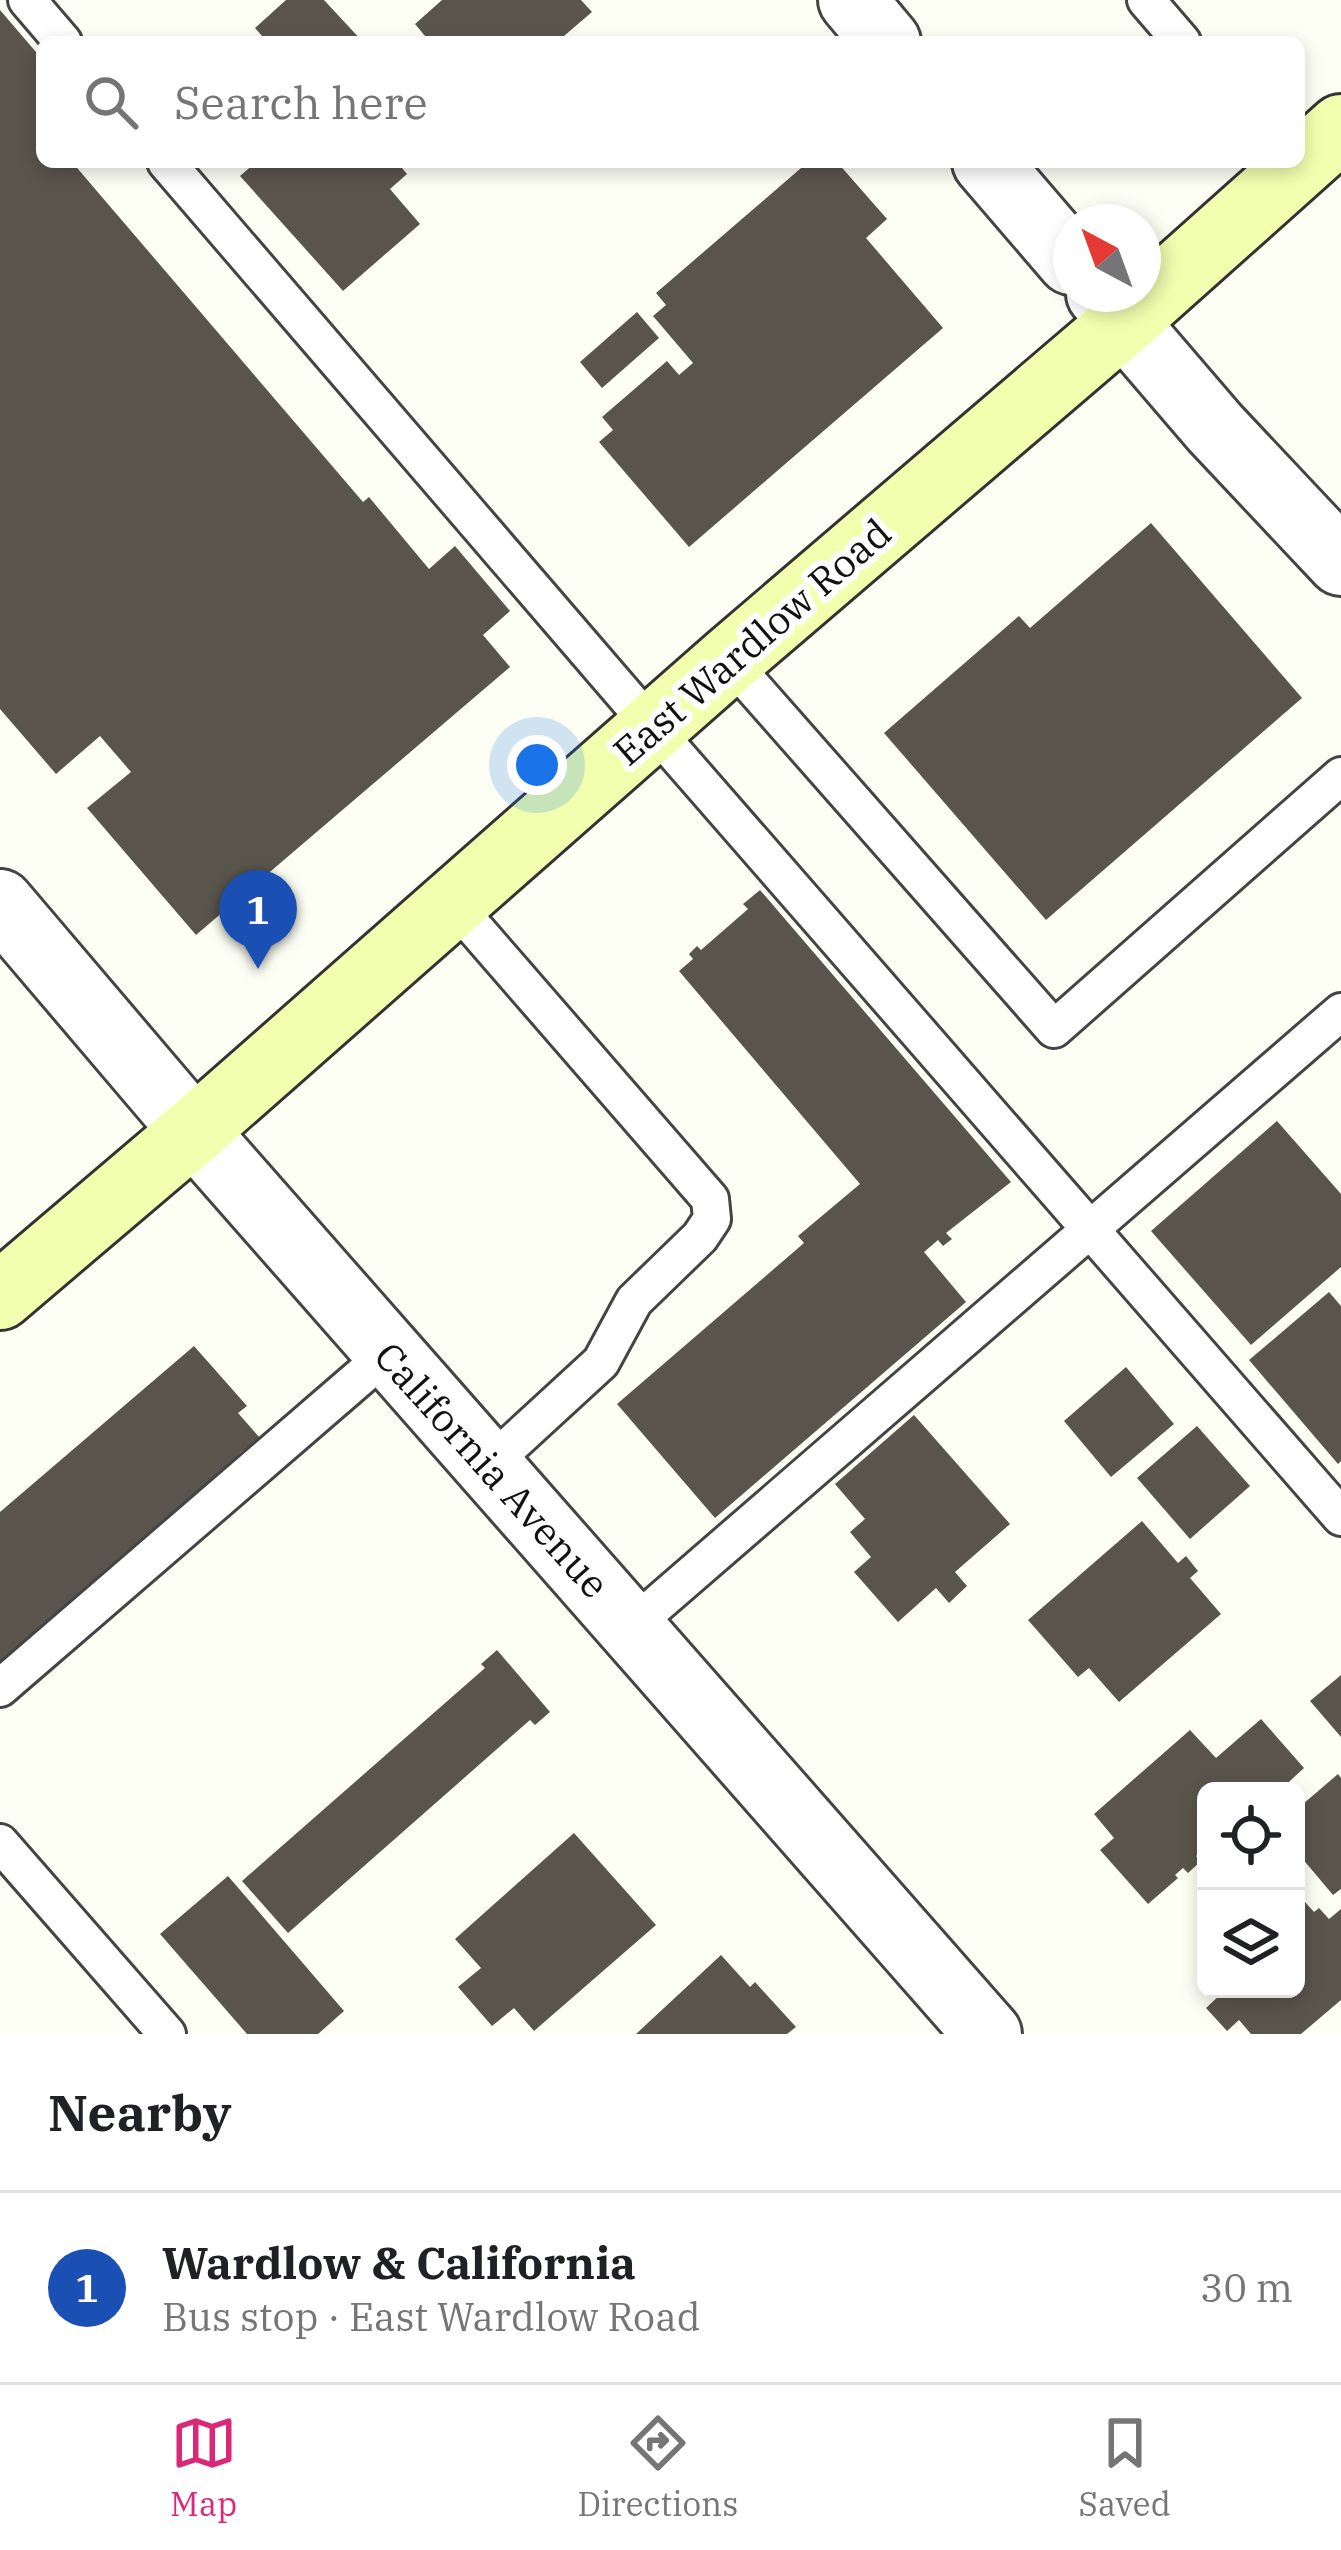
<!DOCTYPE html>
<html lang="en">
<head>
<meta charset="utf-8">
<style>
	body { margin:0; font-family:"IBM Plex Serif",serif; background:#f2f2f2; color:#202124 }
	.controls { position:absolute; right:36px; bottom:36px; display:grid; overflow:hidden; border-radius:18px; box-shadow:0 6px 18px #0003 }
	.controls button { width:108px; height:108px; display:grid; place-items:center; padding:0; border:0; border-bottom:3px solid #e0e0e0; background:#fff; color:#202124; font:60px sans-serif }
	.compass { position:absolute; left:1053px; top:204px; width:108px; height:108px; border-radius:50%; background:#fff; box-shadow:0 6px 18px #0003; rotate:319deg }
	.you { position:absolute; left:537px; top:765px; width:42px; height:42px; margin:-30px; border:9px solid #fff; border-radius:50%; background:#1a73e8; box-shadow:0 0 0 18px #1a73e833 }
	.badge { display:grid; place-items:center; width:78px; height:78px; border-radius:50%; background:#db2777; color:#fff; font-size:39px; font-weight:700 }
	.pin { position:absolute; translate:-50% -99px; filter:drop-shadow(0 3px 6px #0008) }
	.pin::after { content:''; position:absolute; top:63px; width:42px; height:36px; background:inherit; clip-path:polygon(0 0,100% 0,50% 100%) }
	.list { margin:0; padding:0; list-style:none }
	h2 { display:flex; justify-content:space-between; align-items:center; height:156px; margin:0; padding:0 48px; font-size:51px }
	h2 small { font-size:39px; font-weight:400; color:#757577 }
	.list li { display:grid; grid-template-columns:78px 1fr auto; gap:36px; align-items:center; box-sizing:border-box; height:192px; padding:0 48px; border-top:3px solid #e0e0e0 }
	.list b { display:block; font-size:45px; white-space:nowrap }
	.list p { margin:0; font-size:39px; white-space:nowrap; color:#757577 }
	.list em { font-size:39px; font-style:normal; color:#757577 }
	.icon { flex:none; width:66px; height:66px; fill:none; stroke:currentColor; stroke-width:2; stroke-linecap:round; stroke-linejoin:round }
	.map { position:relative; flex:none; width:1341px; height:2034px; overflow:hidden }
	.search { position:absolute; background:#fff; box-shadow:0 6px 18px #0003; left:36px; right:36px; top:36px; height:132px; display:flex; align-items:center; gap:30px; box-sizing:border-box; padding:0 42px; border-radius:18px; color:#757577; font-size:45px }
	.sheet { height:348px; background:#fff }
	nav { display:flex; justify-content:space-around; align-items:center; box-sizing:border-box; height:168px; border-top:3px solid #e0e0e0; background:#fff; font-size:33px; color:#757577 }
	nav a { display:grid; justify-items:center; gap:6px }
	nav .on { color:#db2777 }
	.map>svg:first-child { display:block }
	.building { fill:#5a554c }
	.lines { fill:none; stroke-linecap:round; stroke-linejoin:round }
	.service-casing { stroke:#444; stroke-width:42 }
	.minor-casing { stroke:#444; stroke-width:72 }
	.tertiary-casing { stroke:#444; stroke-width:72 }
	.secondary-casing { stroke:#333; stroke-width:72 }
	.service { stroke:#fff; stroke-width:36 }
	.minor { stroke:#fff; stroke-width:66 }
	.tertiary { stroke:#fff; stroke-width:66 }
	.secondary { stroke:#f2ffaf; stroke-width:66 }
	.labels { text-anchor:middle; stroke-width:12; stroke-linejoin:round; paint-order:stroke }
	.street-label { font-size:39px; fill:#111; stroke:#fff }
</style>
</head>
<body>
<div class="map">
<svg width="1341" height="2034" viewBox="0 0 1341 2034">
	<rect width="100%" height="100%" fill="#fefff4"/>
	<g class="building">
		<path d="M286,0h38l39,42h-105l5,-5 -8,-9z"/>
		<path d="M442,0h139l11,12 -35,30h-127l-15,-18z"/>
		<path d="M0,10l42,49v103h30l291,340 6,-5 60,72 26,-23 55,65 -27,24 27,32 -314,268 -109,-127 44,-36 -31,-36 -44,38 -56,-65z"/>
		<path d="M256,162h141l10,12 -17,15 30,35 -77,67 -103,-115z"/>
		<path d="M808,162h29l50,57 -21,19 77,90 -254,219 -90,-105 14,-12 -11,-13 65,-56 12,14 14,-12 -40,-47 13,-11 -10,-12z"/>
		<path d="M637,312l22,26 -57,50 -22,-26z"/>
		<path d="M1151,523l151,175 -256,222 -162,-187 135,-117 11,12z"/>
		<path d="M760,890l251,292 -65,51 6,6 -9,7 -5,-6 -14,12 42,50 -251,216 -98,-114 187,-161 -6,-7 62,-52 -181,-213 14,-12 -4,-5 8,-8 4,4 47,-41 -5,-5z"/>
		<path d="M1277,1121l64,73v73l-90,78 -100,-114z"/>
		<path d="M1329,1292l12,14v155l-3,3 -89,-104z"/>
		<path d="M194,1346l53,60 -9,7 22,25 -20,15 8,10 -248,207v-158z"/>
		<path d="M1126,1367l48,57 -63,53 -47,-56z"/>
		<path d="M914,1415l96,109 -55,48 12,14 -18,17 -13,-15 -38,34 -44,-50 17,-15 -21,-25 15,-13 -30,-35z"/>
		<path d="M1197,1426l53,60 -60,53 -53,-61z"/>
		<path d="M1142,1521l36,42 8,-7 12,15 -8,7 31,36 -102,88 -30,-34 -11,9 -50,-57z"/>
		<path d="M497,1650l53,62 -15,13 -5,-5 -242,213 -46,-52 243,-213 -4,-4z"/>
		<path d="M1341,1675v62l-31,-36z"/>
		<path d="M1261,1719l43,49 -25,23h-73v57l-10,8 5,5 -13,12 -5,-5 -8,7 3,3 -30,26 -48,-54 14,-12 -20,-24 96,-84 26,28z"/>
		<path d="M1338,1774l3,4v111l-8,6 -37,-44v-41z"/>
		<path d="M574,1833l82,92 -122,106 -20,-23 -22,18 -34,-39 23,-19 -26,-29z"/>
		<path d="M228,1876l116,135 -26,23h-71l-87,-100z"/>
		<path d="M1296,1892l18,20 5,-4 10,11 12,-10v91l-40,34h-50l-12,-14 -12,11 -21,-23 16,-15 -3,-4h77z"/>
		<path d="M721,1955l29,32 5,-5 41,45 -9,7h-151z"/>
	</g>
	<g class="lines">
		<g class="service-casing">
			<g id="service">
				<path d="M27,0l36,42"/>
				<path d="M1146,0l36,42"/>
				<path d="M166,162l487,566 688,789"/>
				<path d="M729,660l325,369 287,-253"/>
				<path d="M452,902l258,297 2,20 -12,18 -66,64 -33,61 -112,103"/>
				<path d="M632,1626l709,-614"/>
				<path d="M0,1688l388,-335"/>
				<path d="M0,1843l167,191"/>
			</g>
		</g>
		<g class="minor-casing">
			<g id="minor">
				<path d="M852,0l35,42"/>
				<path d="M986,162l85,99"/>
				<path d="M1100,294l115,134 126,134"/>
				<path d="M0,903l194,228"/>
			</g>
		</g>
		<g class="tertiary-casing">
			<path id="tertiary" d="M194,1131l794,903"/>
		</g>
		<g class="secondary-casing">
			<path id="secondary" d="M0,1296l194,-165 535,-471 396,-339 216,-193"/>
		</g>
		<use href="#service" class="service"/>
		<use href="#minor" class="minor"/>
		<use href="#tertiary" class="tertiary"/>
		<use href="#secondary" class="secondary"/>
	</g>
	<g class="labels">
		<g class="street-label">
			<text transform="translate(752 642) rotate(-41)" y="14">East Wardlow Road</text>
			<text transform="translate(492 1470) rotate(48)" y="14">California Avenue</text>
		</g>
	</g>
</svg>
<div class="controls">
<button><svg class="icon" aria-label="locate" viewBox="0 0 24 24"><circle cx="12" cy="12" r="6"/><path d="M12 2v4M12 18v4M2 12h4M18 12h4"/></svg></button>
<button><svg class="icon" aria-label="layers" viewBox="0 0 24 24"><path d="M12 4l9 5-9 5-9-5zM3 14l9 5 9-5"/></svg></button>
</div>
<svg class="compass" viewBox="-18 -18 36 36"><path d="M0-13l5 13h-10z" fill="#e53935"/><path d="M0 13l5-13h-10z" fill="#757577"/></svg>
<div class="you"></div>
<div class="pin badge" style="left:258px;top:969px;background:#1a4fb4">1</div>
<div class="search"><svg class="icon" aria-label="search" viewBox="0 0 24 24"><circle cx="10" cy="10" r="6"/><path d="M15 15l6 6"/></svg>Search here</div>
</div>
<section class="sheet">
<h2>Nearby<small></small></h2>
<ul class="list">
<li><span class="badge" style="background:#1a4fb4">1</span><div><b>Wardlow &amp; California</b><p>Bus stop · East Wardlow Road</p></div><em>30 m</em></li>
</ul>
</section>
<nav>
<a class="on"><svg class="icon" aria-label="map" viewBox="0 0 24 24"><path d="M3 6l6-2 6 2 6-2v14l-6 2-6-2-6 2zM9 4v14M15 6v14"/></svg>Map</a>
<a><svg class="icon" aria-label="directions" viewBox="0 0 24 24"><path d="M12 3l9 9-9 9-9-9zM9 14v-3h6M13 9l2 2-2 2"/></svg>Directions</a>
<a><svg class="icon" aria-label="saved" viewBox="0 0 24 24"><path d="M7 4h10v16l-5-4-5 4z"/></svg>Saved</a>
</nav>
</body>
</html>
